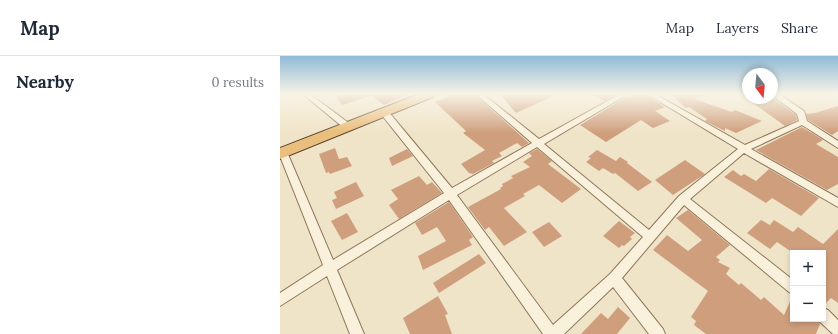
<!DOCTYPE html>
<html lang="en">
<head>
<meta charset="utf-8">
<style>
	body { margin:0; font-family:Lora,serif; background:#f2f2f3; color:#1f2937 }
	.controls { position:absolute; right:12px; bottom:12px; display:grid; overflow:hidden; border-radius:0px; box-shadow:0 2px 6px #0003 }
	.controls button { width:36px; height:36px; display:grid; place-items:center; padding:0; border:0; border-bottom:1px solid #e0e1e3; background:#fff; color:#1f2937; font:20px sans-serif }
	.compass { position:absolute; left:462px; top:12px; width:36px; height:36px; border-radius:50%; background:#fff; box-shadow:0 2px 6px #0003; rotate:164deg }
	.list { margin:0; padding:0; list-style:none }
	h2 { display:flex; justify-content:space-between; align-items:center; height:52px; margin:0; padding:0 16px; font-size:17px }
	h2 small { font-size:13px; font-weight:400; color:#747a83 }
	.map { position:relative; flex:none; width:558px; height:278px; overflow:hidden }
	header { display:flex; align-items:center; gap:24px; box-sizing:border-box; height:56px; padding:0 20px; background:#fff; border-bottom:1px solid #e0e1e3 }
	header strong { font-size:19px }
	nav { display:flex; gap:22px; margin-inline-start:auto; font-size:14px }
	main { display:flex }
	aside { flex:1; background:#fff }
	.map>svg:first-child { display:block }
	.building { fill:#cf9f7d }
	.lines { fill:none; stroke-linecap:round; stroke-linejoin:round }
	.minor-casing { stroke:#8d765c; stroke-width:2 }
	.trunk-casing { stroke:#5b4430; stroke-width:2 }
	.minor { fill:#faf1dc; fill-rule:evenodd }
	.trunk { fill:#eabe7c; fill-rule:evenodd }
</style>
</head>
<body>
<header>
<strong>Map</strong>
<nav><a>Map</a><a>Layers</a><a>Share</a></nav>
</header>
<main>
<aside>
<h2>Nearby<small>0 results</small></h2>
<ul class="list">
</ul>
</aside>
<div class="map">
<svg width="558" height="278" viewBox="0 0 558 278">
	<rect width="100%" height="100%" fill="#f0e4c8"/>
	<g class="building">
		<path d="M74,38h16v2l-28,9 -7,-9z"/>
		<path d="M90,38h39l-25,11z"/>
		<path d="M176,38h18l55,49 -7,4 -5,-4 -18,10 3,3 -10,5 2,2 -21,11 -4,-1 -8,-9 24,-14 -22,-17 3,-2 -31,-29z"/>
		<path d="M220,38h58l-42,19z"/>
		<path d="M312,38h16l5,2 -9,5z"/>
		<path d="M357,38h7l21,13 -10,4 15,10 -17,7 -12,-8 -35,22 -26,-17 43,-26z"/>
		<path d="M390,38h33v2l-9,3 38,13 3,-2 27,11 -26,12 -11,-5v3l-20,-10 2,-2 -18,-12 -3,1z"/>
		<path d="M469,42h24l23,17 1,5 -12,6 -35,-25 2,-1z"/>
		<path d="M558,50v25l-6,4 -24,-15 -2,-6 9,-1z"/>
		<path d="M522,71l21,13 -7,4 22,13v27l-11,6 -71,-40z"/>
		<path d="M55,92l4,11 8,-2 5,9 -22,8 -1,-2 -3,1 -7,-19z"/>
		<path d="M127,93l6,7 -21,10 -3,-8z"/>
		<path d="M257,93l15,12 -4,3 33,25 -19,14 -23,-18 -16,9 2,2 -21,12 23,24 -23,14 -15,-19 -4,3 -17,-23 33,-18 -1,-1 3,-2 -1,-2 11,-6 -2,-2 19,-9 -7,-5 9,-6 -3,-3z"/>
		<path d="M317,94l19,11 4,-4 8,5 -1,1 25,19 -14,9 -23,-18 -2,1 -10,-6 -4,3 -13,-9 5,-4 -3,-1z"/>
		<path d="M405,104l20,14 -32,21 -18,-15z"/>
		<path d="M489,113l50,29 -18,18 -29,-18 -6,5 -42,-26 9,-7 8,6 3,-2 12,7z"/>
		<path d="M139,120l8,9 5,-3 10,11 -43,26 -10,-14 9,-6 -7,-9z"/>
		<path d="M76,126l8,14 -28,13 -4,-9 5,-2 -3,-6z"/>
		<path d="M169,146l24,35 -4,3 3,5 -49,25 -5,-14 28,-15 -9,-14 -15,8 -7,-12z"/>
		<path d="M408,154l42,35 -14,12 4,3 -2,2 12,6 -4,6 13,11 2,-2 20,17 3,-3 20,18 9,-20v24h23l4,5 -4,10h-110l-12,-9 2,-4 -5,-4 17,-26 -55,-41 14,-15 21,16 14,-11 -26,-22z"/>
		<path d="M67,157l11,19 -16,8 -11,-19z"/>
		<path d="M481,164l9,5 4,-5 19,12 5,-5 25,17 15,-15v74l-7,-5 -8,8v-53h-30l-16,-11 -7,7 -23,-16z"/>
		<path d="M339,165l16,12 -5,4 2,2 -8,7 -2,-1 -3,3 -16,-12z"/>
		<path d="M269,166l13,14 -18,11 -12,-15z"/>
		<path d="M199,198l7,9 -47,30 -6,-10z"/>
		<path d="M158,240l10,18 -3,1 7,19h-42l-7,-16z"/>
		<path d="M338,251l12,11 -13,16h-36l20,-21 7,6z"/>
	</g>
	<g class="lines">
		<g class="minor-casing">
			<g id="minor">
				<path d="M23,38h7l40,30v4h-6z"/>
				<path d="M196,38h7l56,45 81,-45h8l-84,50 105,86 30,-34 59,-47 -91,-55h8l90,51 54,-24 -2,-7 -25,-19 7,-1 25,17 3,10 31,20v7l-36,-23 -51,24 87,49v9l-94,-54 -54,46 103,81v14l-4,-2 -105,-87 -62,73 41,51 2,5h-16l-36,-47 -49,47h-21l-94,-134 -112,70 27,64h-14l-23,-58 -47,30v-13l43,-28 -43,-109v-6h6l1,2 46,108 111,-67 -63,-79v-4h6l65,78 80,-45zM257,91l106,90 -33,37 -57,51 -96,-130z"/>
				<path d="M543,252l5,2 10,10v14h-5l-15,-14 5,-1z"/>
			</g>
		</g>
		<g class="trunk-casing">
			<path id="trunk" d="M139,38h16l-2,3 -153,62v-11z"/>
		</g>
		<use href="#minor" class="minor"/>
		<use href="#trunk" class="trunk"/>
	</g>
	<linearGradient id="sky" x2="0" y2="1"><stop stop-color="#8fbad6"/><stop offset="0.49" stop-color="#f8f3e6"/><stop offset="1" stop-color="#f8f3e6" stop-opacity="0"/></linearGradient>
	<rect width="558" height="77" fill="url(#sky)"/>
</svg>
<div class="controls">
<button>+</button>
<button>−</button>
</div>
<svg class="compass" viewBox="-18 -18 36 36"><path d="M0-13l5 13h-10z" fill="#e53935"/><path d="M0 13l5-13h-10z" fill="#747a83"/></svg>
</div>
</main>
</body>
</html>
